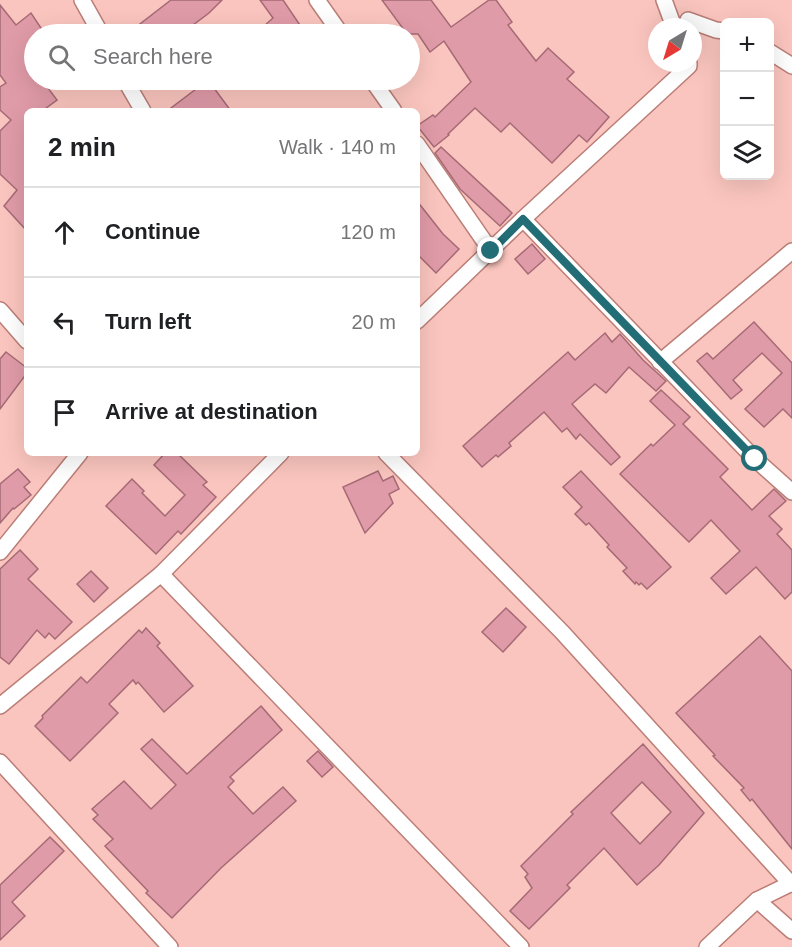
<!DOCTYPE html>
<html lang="en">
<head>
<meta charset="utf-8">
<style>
	body { margin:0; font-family:Helvetica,sans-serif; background:#f6f6f6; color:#202124 }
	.controls { position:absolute; right:18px; top:18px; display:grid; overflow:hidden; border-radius:9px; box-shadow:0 6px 24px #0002 }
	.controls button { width:54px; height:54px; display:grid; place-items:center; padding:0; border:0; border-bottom:2px solid #e0e0e0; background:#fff; color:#202124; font:30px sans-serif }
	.compass { position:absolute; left:648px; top:18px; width:54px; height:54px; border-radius:50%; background:#fff; box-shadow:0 6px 24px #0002; rotate:218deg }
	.stop { position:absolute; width:18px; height:18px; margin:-14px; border:4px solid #236d76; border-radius:50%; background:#fff }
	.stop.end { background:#236d76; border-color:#fff; box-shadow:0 2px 6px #0008 }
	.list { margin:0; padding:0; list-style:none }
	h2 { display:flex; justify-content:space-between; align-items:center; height:78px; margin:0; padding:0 24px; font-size:26px }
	h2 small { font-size:20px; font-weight:400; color:#757577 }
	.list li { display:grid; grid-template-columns:39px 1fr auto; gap:18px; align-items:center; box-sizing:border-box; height:90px; padding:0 24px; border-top:2px solid #e0e0e0 }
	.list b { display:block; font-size:22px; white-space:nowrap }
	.list em { font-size:20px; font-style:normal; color:#757577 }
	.icon { flex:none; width:33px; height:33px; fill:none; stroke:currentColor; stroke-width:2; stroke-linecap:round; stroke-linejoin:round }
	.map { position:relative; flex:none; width:792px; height:947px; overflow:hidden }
	.search { position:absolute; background:#fff; box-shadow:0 6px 24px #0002; left:24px; top:24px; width:396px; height:66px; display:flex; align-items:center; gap:15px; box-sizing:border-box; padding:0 21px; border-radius:33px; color:#757577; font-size:22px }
	.panel { position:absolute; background:#fff; box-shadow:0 6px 24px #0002; left:24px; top:108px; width:396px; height:348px; border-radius:9px }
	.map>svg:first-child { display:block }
	.building { fill:#e09ba8; stroke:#a56a75; stroke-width:1.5; fill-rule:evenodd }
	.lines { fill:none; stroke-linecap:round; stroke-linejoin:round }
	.street-casing { stroke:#bb7e77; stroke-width:18 }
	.street { stroke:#fff; stroke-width:15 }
	.route { stroke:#236d76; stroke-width:8 }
</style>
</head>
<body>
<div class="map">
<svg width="792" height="947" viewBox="0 0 792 947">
	<rect width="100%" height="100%" fill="#fac5be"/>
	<g class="building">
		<path d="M171,0h51l-13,13 -28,21h-54z"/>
		<path d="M260,0h23l23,34h-51l18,-16z"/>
		<path d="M382,0h49l20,27 38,-27h7l16,22 -4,3 28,36 12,-13 26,24 -7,7 42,38 -22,25 -8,-7 -27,28 -42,-40 -9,9 -26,-24 -27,26 1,1 -15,12 -17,-21 16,-11 2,2 36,-35 -27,-41 -14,11 -12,-18h-11z"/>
		<path d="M0,5l16,20 15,-12 14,21h-11v21l-6,6 6,9v10h8l15,20 -15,11h-15v120l-23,-25 13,-16 -17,-16v-43l11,-11 -11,-10v-23l6,-4 -6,-8z"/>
		<path d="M208,80l23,31h-64z"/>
		<path d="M441,147l71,66 -12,13 -40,-37 -25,-36z"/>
		<path d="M417,201l26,33 16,15 -23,24 -19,-19z"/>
		<path d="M532,244l13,15 -17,15 -13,-15z"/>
		<path d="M754,322l38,41v55l-9,-9 -19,18 -19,-18 37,-36 -20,-20 -29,27 9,10 -11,9 -34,-38 10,-8 6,6z"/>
		<path d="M605,333l7,9 8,-8 23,26 23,21 -10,10 -27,-24 -23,26 -11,-9 -23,20 48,53 -9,8 -31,-31 -4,5 -9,-11 -5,4 -18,-20 -35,31 2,3 -13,11 -2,-2 -14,12 -19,-21 105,-94 7,8z"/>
		<path d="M6,352l21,16v5l-27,36v-50z"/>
		<path d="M661,390l29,27 -7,7 45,45 -8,8 32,33 22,-21 12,12 -17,15 13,13 -5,5 15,16v42l-7,7 -29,-32 -30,27 -15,-16 29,-27 -29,-31 -22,22 -69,-68 31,-30 2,2 22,-21 -25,-24z"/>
		<path d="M165,453h12l30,29 -4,3 13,12 -35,37 -3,-3 -22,23 -50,-48 26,-27 12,12 -2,2 23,23 20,-21 -31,-30z"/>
		<path d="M18,469l12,13 -6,5 7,8 -17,14 -1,-1 -13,15v-39z"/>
		<path d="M378,471l5,10 10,-5 6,13 -10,5 4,9 -28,30 -22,-46z"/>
		<path d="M581,471l90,96 -24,22 -6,-6 -2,2 -3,-3 -1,2 -12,-13 4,-3 -20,-21 2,-2 -20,-22 -3,2 -11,-11 7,-7 -19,-20z"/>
		<path d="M20,550l18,19 -10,10 44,43 -17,17 -6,-6 -4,5 -8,-8 -28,34 -9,-7v-88z"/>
		<path d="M91,571l17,17 -14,14 -17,-18z"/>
		<path d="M506,608l20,19 -23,25 -21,-20z"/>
		<path d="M146,628l14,15 -3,3 36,40 -29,26 -26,-30 -2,2 -3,-4 -24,24 9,9 -48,48 -35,-35 8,-8 -1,-2 39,-39 6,6 52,-53 3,3z"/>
		<path d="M760,636l32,35v178l-40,-50 -2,2 -9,-11 3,-2 -31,-32 2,-1 -39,-42z"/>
		<path d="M261,706l21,24 -52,47 4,4 -6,6 25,27 30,-27 13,14 -75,67 -49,50 -26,-25 2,-2 -43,-45 8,-7 -20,-20 5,-4 -6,-6 32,-28 27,28 25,-24 -35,-36 11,-10 35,35z"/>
		<path d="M643,744l61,69 -45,52 -22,20 -33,-37 -37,37 3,3 -41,41 -19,-18 22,-23 -7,-11 3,-3 -7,-8 52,-52 -2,-2zM642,782l29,30 -31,32 -29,-31z"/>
		<path d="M318,751l15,16 -11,10 -15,-16z"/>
		<path d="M50,837l14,14 -52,51 13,14 -25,24v-55z"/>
	</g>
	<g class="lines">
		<g class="street-casing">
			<g id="street">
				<path d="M82,0l19,34"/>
				<path d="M317,0l24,34"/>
				<path d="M664,0l10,27"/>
				<path d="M688,27v-7l28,10 8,1"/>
				<path d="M770,52l22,14"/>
				<path d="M125,80l18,31"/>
				<path d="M372,80l22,31"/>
				<path d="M417,144l74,107"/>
				<path d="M523,219l232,240 37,33"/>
				<path d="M0,310l27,31"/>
				<path d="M417,321l106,-102 166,-153v-3"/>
				<path d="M660,362l132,-111"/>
				<path d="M386,453l176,179 229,252"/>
				<path d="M0,552l80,-99"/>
				<path d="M161,574l360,373"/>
				<path d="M0,706l161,-132 120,-121"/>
				<path d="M0,762l170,185"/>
				<path d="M757,900l35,31"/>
				<path d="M707,947l50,-47 35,-17"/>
			</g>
		</g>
		<use href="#street" class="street"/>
	</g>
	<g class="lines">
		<path class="route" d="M491,251l32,-32 232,240"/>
	</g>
</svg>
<div class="controls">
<button>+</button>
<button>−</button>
<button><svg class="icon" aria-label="layers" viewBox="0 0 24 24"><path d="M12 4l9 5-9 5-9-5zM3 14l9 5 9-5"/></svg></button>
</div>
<svg class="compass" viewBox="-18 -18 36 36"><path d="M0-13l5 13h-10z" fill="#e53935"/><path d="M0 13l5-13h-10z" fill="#757577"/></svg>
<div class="stop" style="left:755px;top:459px"></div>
<div class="stop end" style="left:491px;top:251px"></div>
<div class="search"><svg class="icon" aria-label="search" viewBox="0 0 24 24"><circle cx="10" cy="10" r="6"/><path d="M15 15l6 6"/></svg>Search here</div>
<section class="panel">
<h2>2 min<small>Walk · 140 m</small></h2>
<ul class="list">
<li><svg class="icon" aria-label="ahead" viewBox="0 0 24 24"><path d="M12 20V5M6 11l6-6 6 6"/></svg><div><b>Continue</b></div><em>120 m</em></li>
<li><svg class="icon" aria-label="left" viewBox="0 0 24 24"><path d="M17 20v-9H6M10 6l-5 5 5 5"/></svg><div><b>Turn left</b></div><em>20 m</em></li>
<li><svg class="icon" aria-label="arrive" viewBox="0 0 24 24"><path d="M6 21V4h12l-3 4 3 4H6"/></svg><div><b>Arrive at destination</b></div></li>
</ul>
</section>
</div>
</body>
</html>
